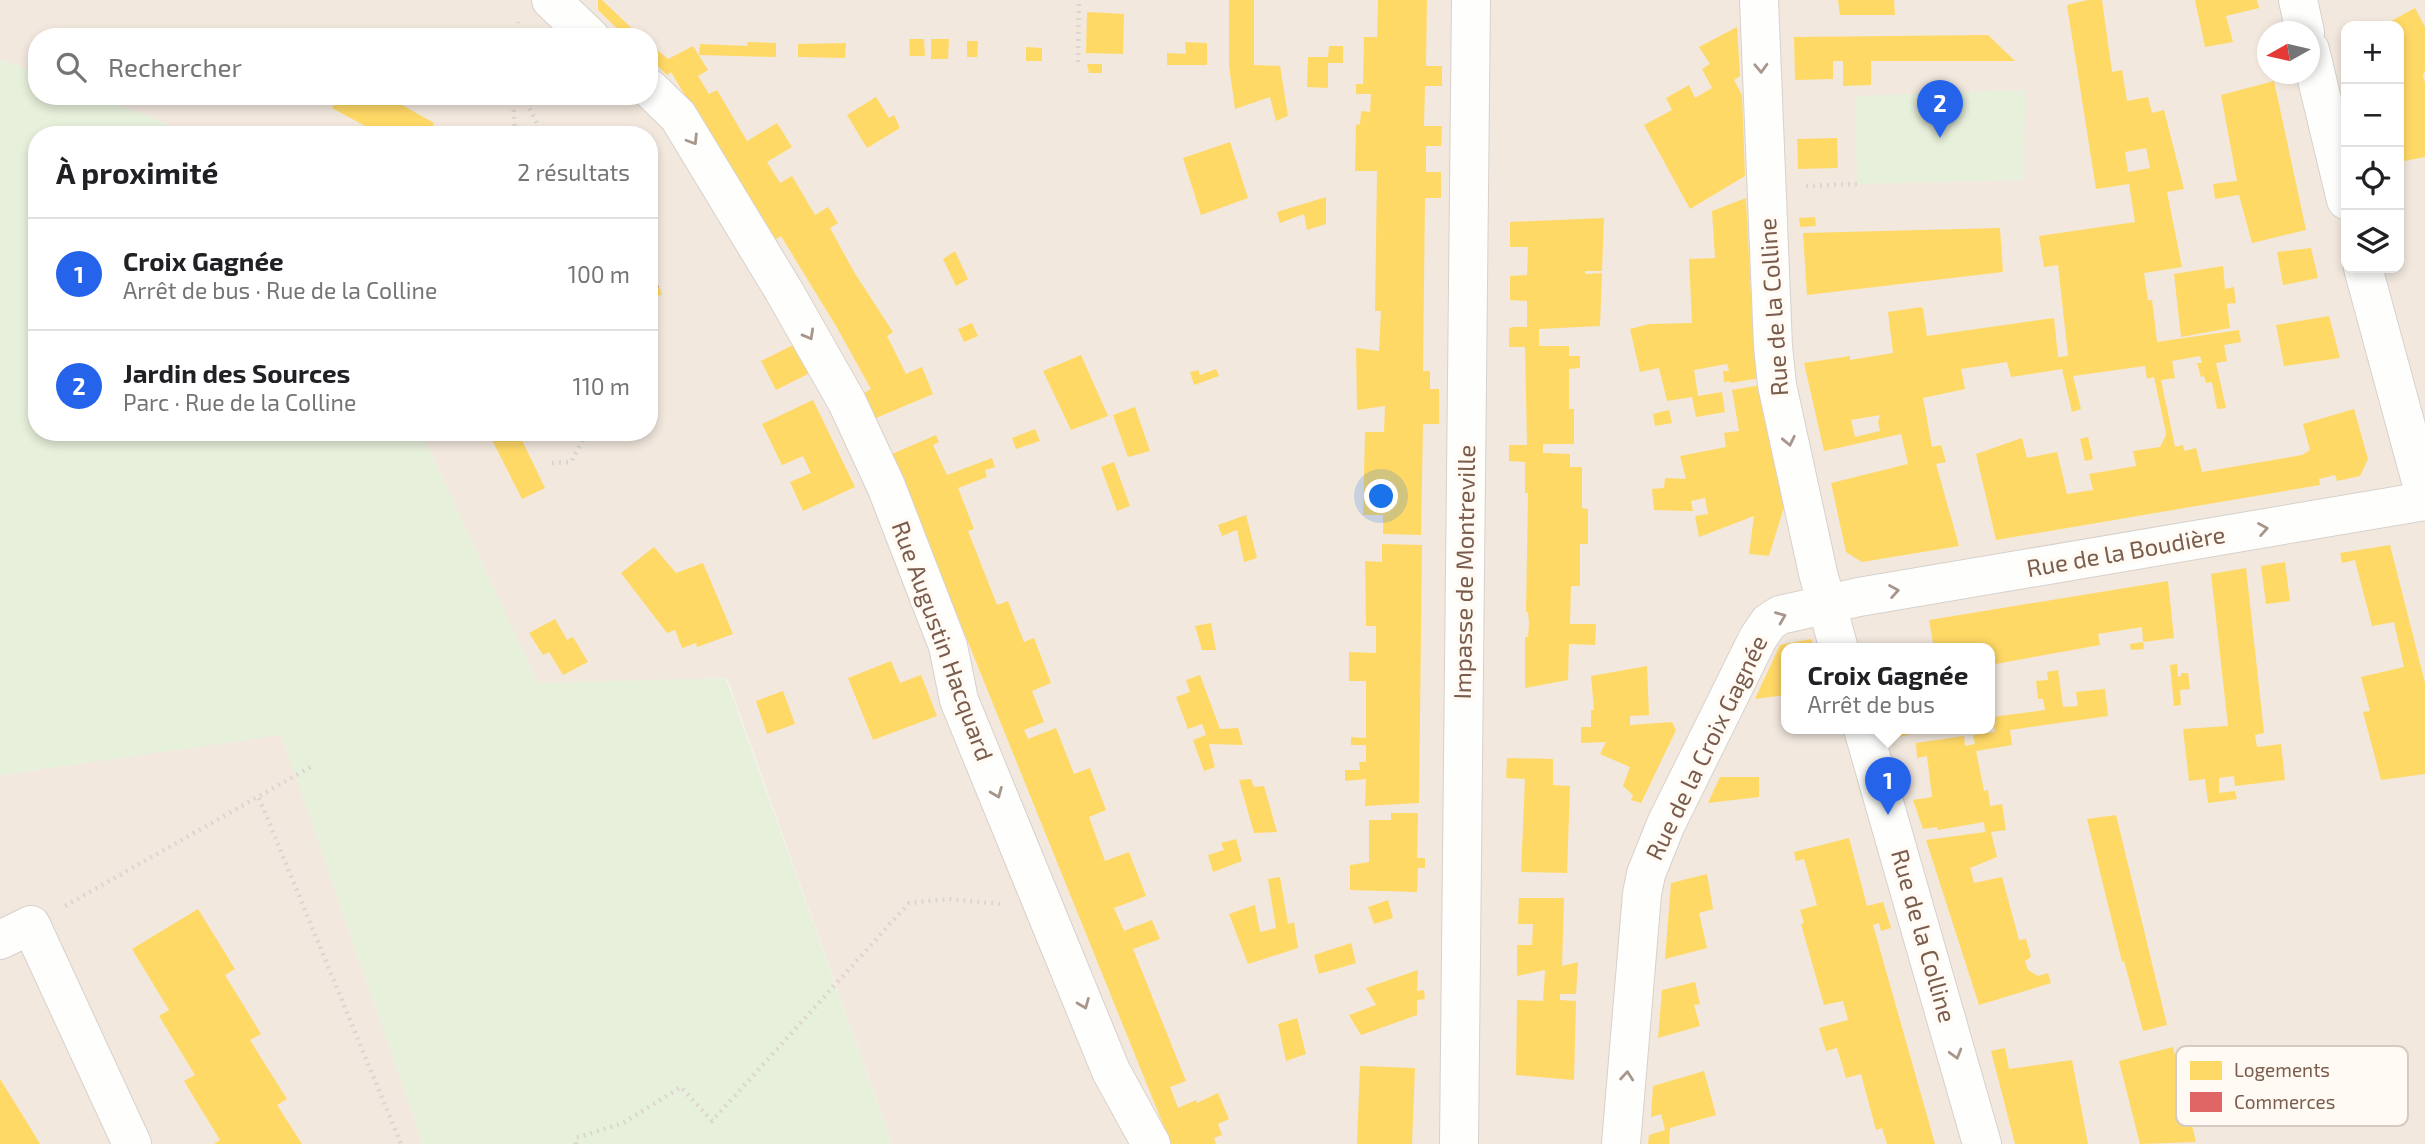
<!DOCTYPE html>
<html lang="fr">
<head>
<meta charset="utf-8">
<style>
	body { margin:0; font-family:"Exo 2",sans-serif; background:#f6f6f6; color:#202124 }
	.controls { position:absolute; right:21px; top:21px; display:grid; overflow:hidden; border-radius:14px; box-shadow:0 4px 10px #0003 }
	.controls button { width:63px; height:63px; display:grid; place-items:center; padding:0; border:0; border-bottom:2px solid #e0e0e0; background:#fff; color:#202124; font:35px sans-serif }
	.compass { position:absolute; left:2257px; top:21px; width:63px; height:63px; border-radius:50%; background:#fff; box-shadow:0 4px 10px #0003; rotate:262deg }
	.you { position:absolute; left:1382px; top:497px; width:24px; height:24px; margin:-18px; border:5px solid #fff; border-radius:50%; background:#1a73e8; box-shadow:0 0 0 10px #1a73e833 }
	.badge { display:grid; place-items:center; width:46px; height:46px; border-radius:50%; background:#2563eb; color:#fff; font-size:23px; font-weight:700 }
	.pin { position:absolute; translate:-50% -58px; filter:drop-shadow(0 2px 4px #0008) }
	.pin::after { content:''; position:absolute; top:37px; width:24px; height:21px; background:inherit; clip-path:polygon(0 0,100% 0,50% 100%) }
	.popup { position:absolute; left:1781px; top:643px; width:214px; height:91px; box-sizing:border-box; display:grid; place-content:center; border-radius:14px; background:#fff; filter:drop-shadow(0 2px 5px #0005); font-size:23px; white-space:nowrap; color:#757577 }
	.popup b { font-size:26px; color:#202124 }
	.popup::after { content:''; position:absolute; left:50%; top:100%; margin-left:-14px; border:14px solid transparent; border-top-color:#fff }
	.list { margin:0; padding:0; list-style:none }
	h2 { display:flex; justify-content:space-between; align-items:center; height:91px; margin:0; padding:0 28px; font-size:30px }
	h2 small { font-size:23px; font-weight:400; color:#757577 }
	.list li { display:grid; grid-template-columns:46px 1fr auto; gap:21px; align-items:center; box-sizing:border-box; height:112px; padding:0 28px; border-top:2px solid #e0e0e0 }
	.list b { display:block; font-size:26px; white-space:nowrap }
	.list p { margin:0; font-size:23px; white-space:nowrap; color:#757577 }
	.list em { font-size:23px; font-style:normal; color:#757577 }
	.icon { flex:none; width:38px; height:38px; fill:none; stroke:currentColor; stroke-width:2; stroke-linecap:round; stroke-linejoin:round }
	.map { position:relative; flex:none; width:2425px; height:1144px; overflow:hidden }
	.search { position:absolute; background:#fff; box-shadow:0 4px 10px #0003; left:28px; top:28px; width:630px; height:77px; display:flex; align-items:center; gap:18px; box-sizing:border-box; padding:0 24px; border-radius:28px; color:#757577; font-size:26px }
	.panel { position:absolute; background:#fff; box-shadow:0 4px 10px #0003; left:28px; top:126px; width:630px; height:315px; border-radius:28px }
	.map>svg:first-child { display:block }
	.residential { fill:#f2e8de; fill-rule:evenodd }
	.green { fill:#e7f0db }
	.homes { fill:#ffd966; fill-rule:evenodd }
	.shops { fill:#e06666 }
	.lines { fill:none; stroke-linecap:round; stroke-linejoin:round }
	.street-casing { stroke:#d7d1cb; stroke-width:40 }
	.path { stroke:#dcd5d0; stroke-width:4.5; stroke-dasharray:2 5; stroke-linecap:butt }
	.street { stroke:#fefefd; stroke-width:38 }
	.oneway { stroke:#a8958b }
	.labels { text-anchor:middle; stroke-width:7; stroke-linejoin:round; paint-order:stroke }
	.street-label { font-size:24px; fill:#7a5c4d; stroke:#fffaf3 }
	.key { fill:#fffaf3; stroke:#d7cbc1; stroke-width:2 }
	.key-label { font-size:19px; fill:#7a5c4d }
</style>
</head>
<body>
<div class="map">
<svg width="2425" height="1144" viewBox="0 0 2425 1144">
	<rect width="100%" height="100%" fill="#f9f5f0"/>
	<g class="residential">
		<path d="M0,0h2425v1144h-1533l-165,-466 -189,6 -117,-252h228v-297h-453l-100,-39h553v-59h-612v36l-37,-14zM2346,26h53v242h-53zM2268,32h42v42h-42zM1786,649h204v80h-204z"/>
		<path d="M281,734l142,410h-423v-369z"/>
	</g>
	<g class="green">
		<path d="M0,59l37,14v23h59l100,39h-159v297h384l117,251 188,-5 166,466h-469l-142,-409 -281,40z"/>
		<path d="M2025,90l-1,90 -167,4 -2,-88z"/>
	</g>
	<g class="homes">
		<path d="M598,0h4l39,37h-15l-28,-27z"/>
		<path d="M1229,0h25v65l26,1 8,50 -12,5 -6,-24 -35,12 -6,-43z"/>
		<path d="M1378,0h49l-1,66h16v20h-17l-1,40h18l-1,20h-15v26h15v26h-16l-2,173h7v18h9v35h-16l-2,111 -38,-1v-19h-20l2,-83h19l1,-26 -28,4 -1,-62 23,3 2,-40h-6l2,-140h-22l1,-46 4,-1 1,-13 9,1 1,-18h-15v-10h7l1,-47h13z"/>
		<path d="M1838,0h56l1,15h-55z"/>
		<path d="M2088,0h14l10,72 10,-2 5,31 21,-4 4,16 12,-3 20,79 -17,3 15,75 -38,6 4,27h4l5,42 82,-12 2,12 -17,3 3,16 -11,2 10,45 -9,1 -5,-27 -6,1 -2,-7 -3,1 -4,-14h5l-2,-7 -28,5 3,17 -14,2 14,67 8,-2 1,6 12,-3 6,24 100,-17 8,-5 -7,-26 51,-15 14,50 -8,17 -23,5 -2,-6 -16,4 1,6 -324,55 -20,-86 46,-16 5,20 30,-6 10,42 26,-4 -4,-16 47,-8 -3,-15 27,-4 6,-12 -1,-7 -11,-51 -7,2 -2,-13 -72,10 8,33 -9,3 -10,-43 -51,8 -4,-15 -46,7 4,20 -42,9 9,49 9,-2 5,17 -10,2 23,82 -97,16 -16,-10 -15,-69 77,-19 -7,-30 -77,17 -20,-88 46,-7v4l43,-7 -5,-41 33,-5 2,2 4,27 127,-18 4,39 10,-1 -10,-91 -14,2 -5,-31 96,-14 -6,-38 -33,5 -29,-184zM2146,148l4,20 -22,4 -3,-20zM1880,415l-2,7 2,9 -25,6 -4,-17z"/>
		<path d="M2195,0h62l2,8 -33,8 7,26 -28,5z"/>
		<path d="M2415,8l10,19v44l-2,4 2,8v74l-26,5v-136h-17z"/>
		<path d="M1087,12l37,2 -1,40 -37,-1z"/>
		<path d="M1737,27l3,49 -6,4 8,15 3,81 -55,33 -46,-84 28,-15 -6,-12 23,-13 6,13 17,-10 -10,-19 8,-5 -11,-17z"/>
		<path d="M1988,35l27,26h-144v24l-28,1v-25h-10v18l-38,1 -1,-43z"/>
		<path d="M909,39h15l1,17h-15z"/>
		<path d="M931,39h18l-1,20h-17z"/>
		<path d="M967,41h11l-1,16h-10z"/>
		<path d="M748,42l28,1v14l-77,-2 1,-11 47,2z"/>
		<path d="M1185,42l22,1v22h-40v-12l19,1z"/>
		<path d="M649,43l19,16 25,-13 15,24 -10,6 11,18 8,-4 30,51 30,-18 15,24 -25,15 13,21 12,-7 23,39 13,-8 10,16 -8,5 24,44 39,60 -6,4 19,38 16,-7 11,27 -57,24 -12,-25 7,-4 -35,-63 -55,-90 -8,5 -102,-169 -4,3 -18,-17z"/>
		<path d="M846,43l-1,15 -47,-1v-13z"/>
		<path d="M1329,46h14v17h-15v25l-21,-1 1,-30h20z"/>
		<path d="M1026,47l16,1v13h-16z"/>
		<path d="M1087,64h15v9h-13z"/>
		<path d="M2274,81l32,149 -54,13 -13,-48 -24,4 -2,-15 24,-3 -16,-86z"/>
		<path d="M338,96h48l48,27 -6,12h-62l-5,-3 4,-6 -33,-18z"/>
		<path d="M876,97l13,21 5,-3 6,13 -33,20 -20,-33z"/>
		<path d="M1837,138l1,30 -40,1 -1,-30z"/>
		<path d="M1230,142l18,56 -47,17 -18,-57z"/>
		<path d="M1326,197v27l-19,6 -3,-16 -24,9 -3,-11z"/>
		<path d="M1746,198l6,116 8,64 -30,5v-2l-6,1 -1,-11h6l-2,-7 -33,6 4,26 24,-4 3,20 -29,5 -4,-20 -25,4 -8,-33 -19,4 -10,-43 19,-5 43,-1 -3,-64 26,-1 -3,-47z"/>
		<path d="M1815,217l1,9 -16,1 -1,-9z"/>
		<path d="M1604,218l-2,53h-17v3l17,-1 -2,53 -61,3v17h30v10h11v12l-11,1v40h5v35h-31v9l27,1v13h12v41l6,1v35h-8v42h-9l-1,38h26l-1,21 -26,-1 -1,36 -43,8v-51h3l1,-14 -1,-11h-2l2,-119h-3v-31l-16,-1v-16h18l-2,-98h-16v-18l3,-2h15v-26l-17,-1v-24l17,-1 1,-28h-18v-25z"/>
		<path d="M2000,228l3,44 -196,23 -4,-62z"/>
		<path d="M2311,248l7,30 -35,7 -6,-33z"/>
		<path d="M955,251l13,28 -12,7 -13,-27z"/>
		<path d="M2223,266l2,23 9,-2 2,16 -9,1 3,24 -49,9 -7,-63z"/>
		<path d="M659,287l3,7 -13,7v-9z"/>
		<path d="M2329,316l11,42 -56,8 -8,-41z"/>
		<path d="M972,323l6,13 -14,6 -6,-13z"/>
		<path d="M793,345l17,28 -34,17 -15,-29z"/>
		<path d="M1081,355l27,61 -37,14 -28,-59z"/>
		<path d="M1216,369l3,7 -25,9 -4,-13 8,-2 2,5z"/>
		<path d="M1761,385l23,122 -15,49 -20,-2 5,-38 -55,21 -4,-21 13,-2 -3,-16 -14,3 2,10 -39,-1 -2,-21 12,-1 1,-10 21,1 -6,-23 46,-9 -2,-14 15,-2 -7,-41z"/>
		<path d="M813,400l42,87 -52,24 -13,-29 21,-9 -8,-17 -21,9 -20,-41z"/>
		<path d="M1135,407l15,44 -22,6 -15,-42z"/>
		<path d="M1669,410l3,13 -17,3 -2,-12z"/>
		<path d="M1035,429l5,12 -24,8 -4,-11z"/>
		<path d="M488,432h30l27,56 -23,11z"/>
		<path d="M936,435l3,7 -6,3 14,30 45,-17 3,9 -10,3 2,7 -29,11 16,41 -6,2 29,74 11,-4 16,41 10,-4 17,45 -19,8 12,31 -20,8 4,9 28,-11 18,46 16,-6 16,42 -17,7 16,44 24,-9 17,44 -32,12 10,23 28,-11 8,19 -27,10 53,132 -16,6 8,21 18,-8 1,3 21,-10 11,26 -11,5 4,11 -8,3 2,6h-45l-279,-690z"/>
		<path d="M2088,437l5,22 -8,2 -5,-22z"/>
		<path d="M1114,462l16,44 -13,5 -16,-44z"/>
		<path d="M1246,515l11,43 -13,4 -7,-32 -15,6 -4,-11z"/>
		<path d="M1382,544l40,1 -3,258 -54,3 1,-27 -21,2v-11h15l-1,-8h7v-17h-15v-8l15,1v-57h-17v-29l27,1v-27h-10l-1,-65 17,1z"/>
		<path d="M2390,545l35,138v91l-44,6 -18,-68 7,-1 -9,-34 43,-10 -10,-45 -22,4 -17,-66 -13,3 -2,-10z"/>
		<path d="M654,547l22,26 27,-10 30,71 -36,13 -1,-4 -14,5 -7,-18 -8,3 -46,-60z"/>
		<path d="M2285,562l5,39 -24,3 -5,-38z"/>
		<path d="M2246,568l18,165 -9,2 2,12 24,-3 4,36 -50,6 -1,-10 -15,2v15l16,-2 2,8 -29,4 -3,-24 -16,2 -6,-52 45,-3 -17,-152z"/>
		<path d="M2168,581l6,57 -31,4 -1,-15 -44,7 2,11 -110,20v-16h-56l-5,-29z"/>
		<path d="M555,619l12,21 6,-3 15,25 -25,13 -14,-23 -6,3 -14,-22z"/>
		<path d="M1211,623l5,27h-14l-7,-24z"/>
		<path d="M1811,639l4,10h-29v46l-31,4 25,-54z"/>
		<path d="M2143,642l1,7 -13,1 -1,-6z"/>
		<path d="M891,661l9,22 21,-8 16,41 -64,24 -25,-62z"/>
		<path d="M2177,664l1,13 3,-1v-3h7l2,16 -10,1 1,15 -7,1 -4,-41z"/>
		<path d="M1647,666l2,49 -19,1v9l42,-3 4,8 -35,73 -10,-3 2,-5 -10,-9 7,-19 -30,-13 6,-12 -25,1v-16h10v-17h3l-3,-34z"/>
		<path d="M2058,670l5,37 15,-1 -2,-14 29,-3 3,27 -98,14 2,15 -36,6 8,40 4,-1 2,16 12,-2 4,26 -15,2 6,25 -27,11 4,15 28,-6 17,63 7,-1 5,18 -6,4 3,9 10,6 10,-3 3,10 -72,22 -53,-165 59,-8 -1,-10 -46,8 -1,-3 -14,2 -10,-29 19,-3 -5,-41 -10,2 -1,-15 48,-7 1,10 10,-2 -2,-9 22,-3 -2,-15 52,-7 -2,-11h-5l-2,-18 12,-1 -1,-8z"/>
		<path d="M1200,675l20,54 18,-1 5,17 -34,-1 6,23 -11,4 -11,-31 13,-5 -3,-9 -1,-2 -14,5 -12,-32 14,-5 -4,-12z"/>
		<path d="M783,691l12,33 -28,10 -11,-33z"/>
		<path d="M1891,729h19l1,5 -17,4z"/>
		<path d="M1507,758l46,1v26l17,1 -3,87 -46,-1 4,-93 -19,-1z"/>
		<path d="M1720,777h39v20l-51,6z"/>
		<path d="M1251,779l3,8 10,-1 13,46 -23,1 -15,-53z"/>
		<path d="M1391,813h27l-1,45h8v10h-7l-1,24 -67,-2v-25l19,-3v-42h22z"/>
		<path d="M2116,815l51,210 -24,6 -19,-70 -2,1 -35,-143z"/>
		<path d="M1849,838l18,68 16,-4 8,26 -10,3 -2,-8 -6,2 62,219h-48l-5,-16 -6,2 -15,-56 -15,4 -9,-30 -11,3 -7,-23 29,-8 -5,-19 -19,4 -23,-81 3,-1 -4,-13 17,-5 -13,-46 -8,2 -2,-9z"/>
		<path d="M1236,839l6,22 -29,11 -5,-17 16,-5 -3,-7z"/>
		<path d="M1707,874l6,35 -14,4 8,35 -42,11 6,-76z"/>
		<path d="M1280,877l8,47 6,-2 4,26 -50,16 -19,-50 26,-9 5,27 16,-4 -8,-49z"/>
		<path d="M1519,898h45l-2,68 16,-4 -2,32h-16v6l16,1 -2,79 -58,-5 1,-75 26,1 2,-31 -28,6v-31h15l1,-21h-15z"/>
		<path d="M1388,900l5,18 -19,6 -6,-17z"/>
		<path d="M198,909l37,60 -10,6 36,59 -11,6 37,59 -10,6 25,39h-88l6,-4 -36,-59 11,-6 -36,-59 10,-6 -37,-61z"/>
		<path d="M1351,943l5,20 -37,11 -5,-19z"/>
		<path d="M1418,970l-1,21 7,-1 1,9 -8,1v15l-56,20 -12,-20 27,-10 -10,-17z"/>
		<path d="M1695,982l5,22 -6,1 6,21 -42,12 4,-48z"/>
		<path d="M1297,1018l9,36 -20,7 -8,-37z"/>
		<path d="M2173,1047l23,95 -56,2 -21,-83z"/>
		<path d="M2005,1048l4,21 63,-9 16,84h-73l-24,-93z"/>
		<path d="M1360,1066l55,2 -3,76h-55z"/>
		<path d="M1704,1071l12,44 -46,13 -1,16h-21l1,-9 16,-5 -4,-16 -10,3 2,-31z"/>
		<path d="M0,1079l28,45 12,20h-40z"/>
	</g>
	<path class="shops" d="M649,269l10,18 -10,5z"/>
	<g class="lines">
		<g class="street-casing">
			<g id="street">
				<path d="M551,0l39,37"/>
				<path d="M1759,0l14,346 4,39 41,188 21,76"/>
				<path d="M2298,0l7,32"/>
				<path d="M2310,50l36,150"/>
				<path d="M649,88l29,28 106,175 63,111 39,84 62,160 11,54 152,371 40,73"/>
				<path d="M2363,268l62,228"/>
				<path d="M1863,729l119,415"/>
				<path d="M0,940l31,-15 101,219"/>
				<path d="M1459,1144l12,-1144"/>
				<path d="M1621,1144l21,-250 4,-20 20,-50 92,-186 11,-16 11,-7 79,-18 566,-96"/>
			</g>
		</g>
		<g class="path">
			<path d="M517,37l1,-15"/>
			<path d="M1078,62l1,-62"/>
			<path d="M513,96l2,39"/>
			<path d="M523,96l20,39"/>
			<path d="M1806,186l51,-2"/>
			<path d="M552,463l19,-1 16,-30"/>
			<path d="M259,798l142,346"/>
			<path d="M65,906l249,-141"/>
			<path d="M576,1144v-6l47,-15 58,-36 31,34 197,-218 40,-4 52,5"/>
		</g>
		<use href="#street" class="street"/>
	</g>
	<defs><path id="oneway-chevron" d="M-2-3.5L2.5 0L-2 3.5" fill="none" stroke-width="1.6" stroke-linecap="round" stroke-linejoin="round" transform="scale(1.75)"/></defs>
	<g class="oneway">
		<use href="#oneway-chevron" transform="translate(1761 68) rotate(88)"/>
		<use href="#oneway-chevron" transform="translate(693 140) rotate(58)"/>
		<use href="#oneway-chevron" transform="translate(809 335) rotate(61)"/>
		<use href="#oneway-chevron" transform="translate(1789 441) rotate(78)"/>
		<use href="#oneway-chevron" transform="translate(2263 529) rotate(-10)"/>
		<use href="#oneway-chevron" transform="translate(1894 591) rotate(-10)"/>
		<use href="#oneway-chevron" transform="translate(1781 617) rotate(-22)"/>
		<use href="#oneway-chevron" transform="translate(997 793) rotate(68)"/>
		<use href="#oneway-chevron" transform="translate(1084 1004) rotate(68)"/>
		<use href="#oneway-chevron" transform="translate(1956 1054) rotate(74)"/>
		<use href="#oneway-chevron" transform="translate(1627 1076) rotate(-85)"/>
	</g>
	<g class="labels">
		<g class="street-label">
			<text transform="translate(1774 307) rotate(-94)" y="8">Rue de la Colline</text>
			<text transform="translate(2126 552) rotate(-10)" y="8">Rue de la Boudière</text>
			<text transform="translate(1465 572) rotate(-89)" y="8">Impasse de Montreville</text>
			<text transform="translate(942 641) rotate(70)" y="8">Rue Augustin Hacquard</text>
			<text transform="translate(1707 748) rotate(-64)" y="8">Rue de la Croix Gagnée</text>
			<text transform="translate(1923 936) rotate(74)" y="8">Rue de la Colline</text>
		</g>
	</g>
	<rect x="2176" y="1046" width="232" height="80" rx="10" class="key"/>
	<rect x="2190" y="1061" width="32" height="19" fill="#ffd966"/>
	<rect x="2190" y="1092" width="32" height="20" fill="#e06666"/>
	<g class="key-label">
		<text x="2234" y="1077">Logements</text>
		<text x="2234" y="1109">Commerces</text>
	</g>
</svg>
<div class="controls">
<button>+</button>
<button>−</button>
<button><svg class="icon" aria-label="locate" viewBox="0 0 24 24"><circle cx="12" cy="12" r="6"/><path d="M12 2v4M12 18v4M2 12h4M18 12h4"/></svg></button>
<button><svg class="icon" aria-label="layers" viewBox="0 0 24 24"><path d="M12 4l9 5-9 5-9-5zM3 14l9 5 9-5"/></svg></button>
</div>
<svg class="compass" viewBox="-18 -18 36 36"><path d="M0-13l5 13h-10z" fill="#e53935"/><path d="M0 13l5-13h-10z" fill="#757577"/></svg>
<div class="you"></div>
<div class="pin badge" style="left:1888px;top:815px">1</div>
<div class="popup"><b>Croix Gagnée</b>Arrêt de bus</div>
<div class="pin badge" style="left:1940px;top:138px">2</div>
<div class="search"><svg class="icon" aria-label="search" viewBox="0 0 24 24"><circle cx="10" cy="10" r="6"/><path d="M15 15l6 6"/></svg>Rechercher</div>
<section class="panel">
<h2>À proximité<small>2 résultats</small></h2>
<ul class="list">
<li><span class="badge">1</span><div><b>Croix Gagnée</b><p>Arrêt de bus · Rue de la Colline</p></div><em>100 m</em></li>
<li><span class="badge">2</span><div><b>Jardin des Sources</b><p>Parc · Rue de la Colline</p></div><em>110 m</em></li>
</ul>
</section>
</div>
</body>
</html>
